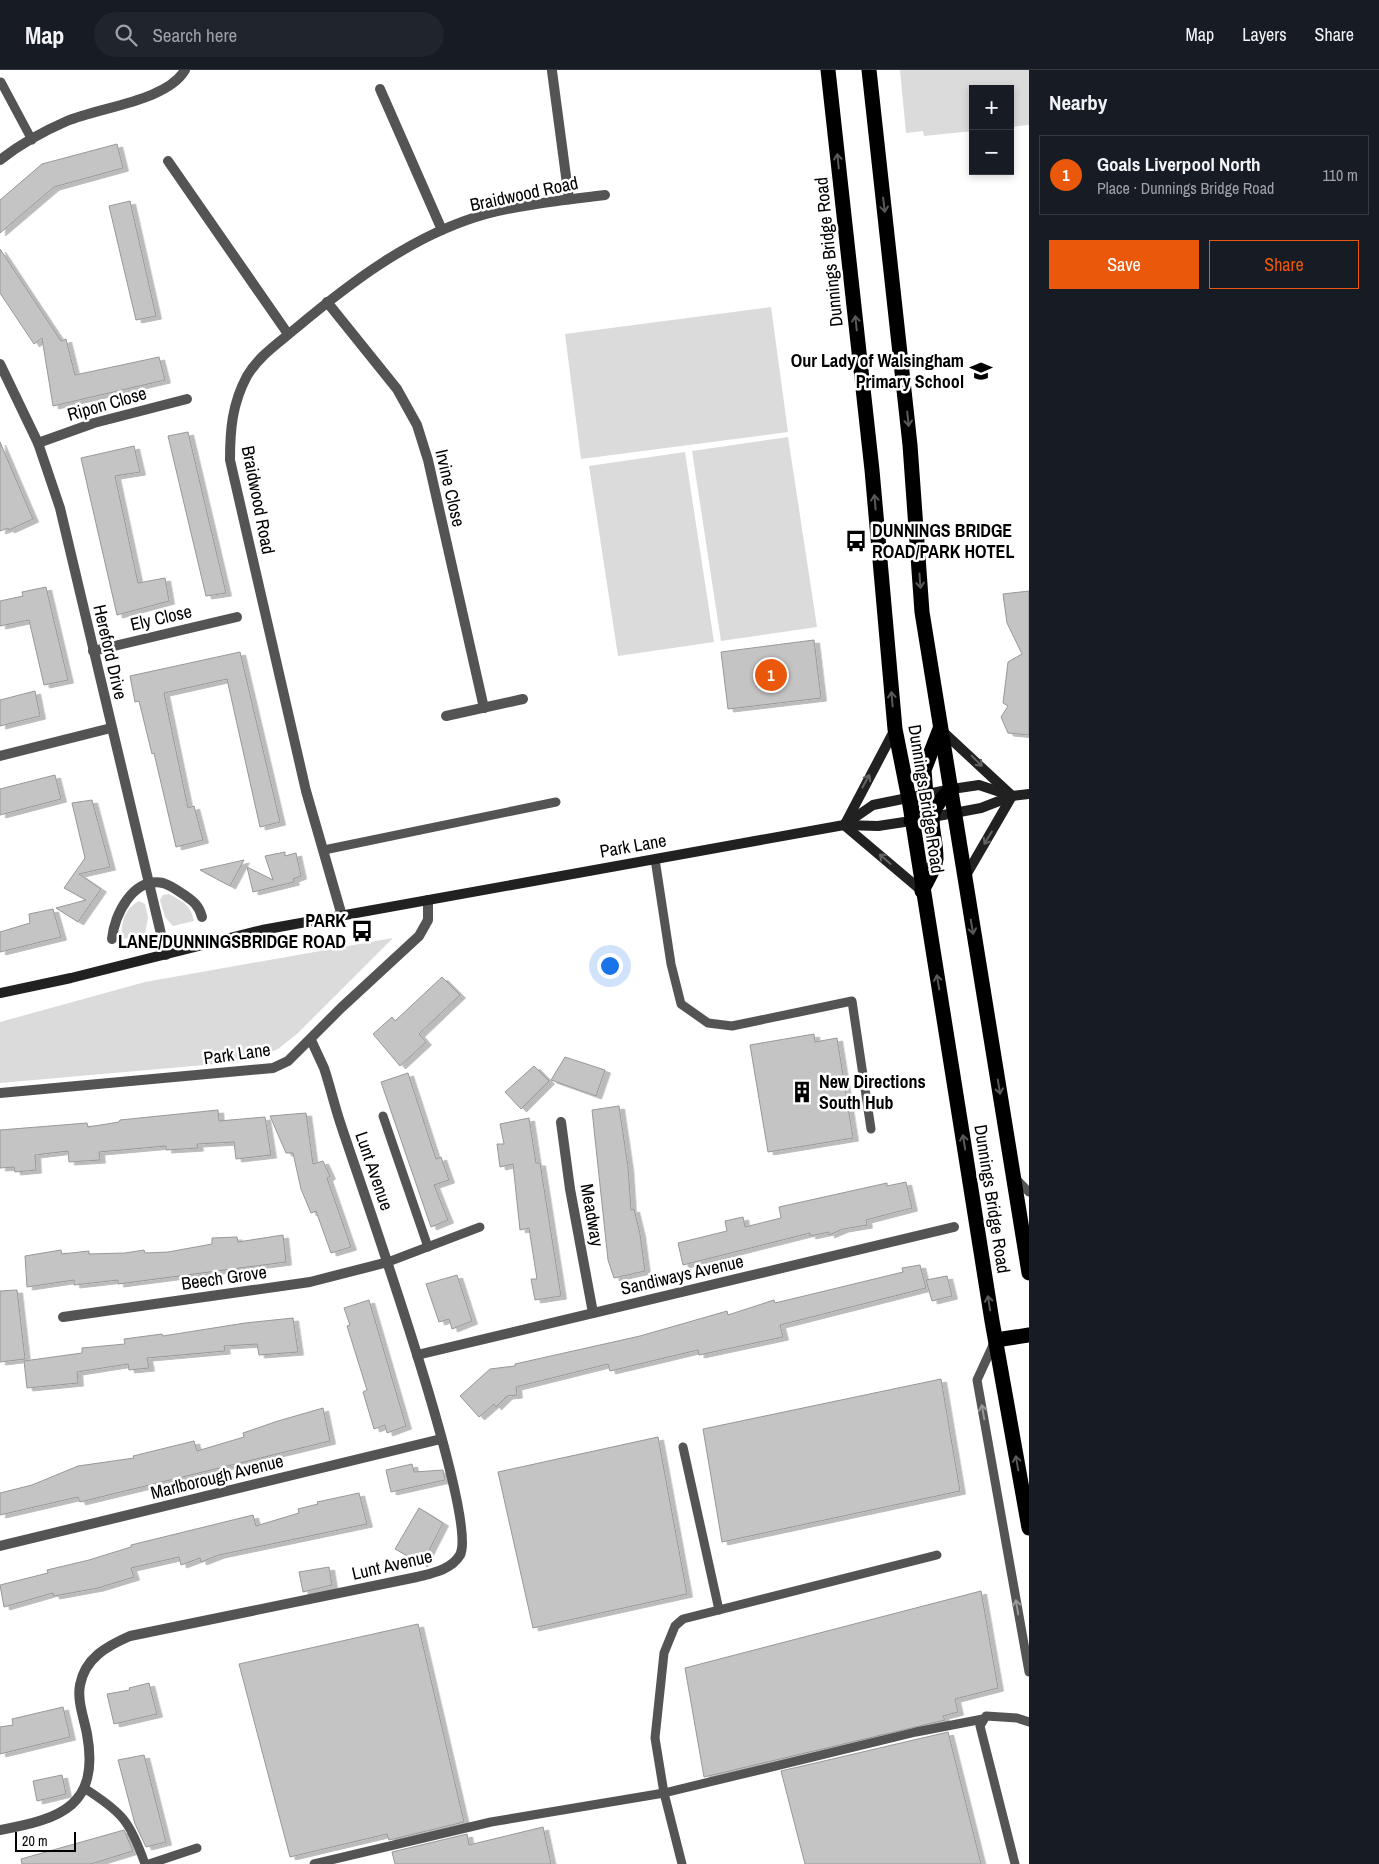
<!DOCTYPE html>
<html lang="en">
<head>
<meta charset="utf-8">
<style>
	body { margin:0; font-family:"Archivo Narrow",sans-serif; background:#20242c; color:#f1f3f6 }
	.controls { position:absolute; right:15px; top:15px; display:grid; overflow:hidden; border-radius:0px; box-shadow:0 2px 8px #0003 }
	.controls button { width:45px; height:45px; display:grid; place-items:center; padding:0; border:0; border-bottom:1px solid #363941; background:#171b24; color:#f1f3f6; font:25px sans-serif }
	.scale { position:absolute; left:15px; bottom:12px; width:61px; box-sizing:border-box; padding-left:5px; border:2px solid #000; border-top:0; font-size:14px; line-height:18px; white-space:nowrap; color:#000; -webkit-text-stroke:4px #fff; paint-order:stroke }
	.you { position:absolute; left:609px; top:895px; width:18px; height:18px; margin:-12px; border:4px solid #fff; border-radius:50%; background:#1a73e8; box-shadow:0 0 0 8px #1a73e833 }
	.badge { display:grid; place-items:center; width:32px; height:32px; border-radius:50%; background:#ea580c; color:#fff; font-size:16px; font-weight:700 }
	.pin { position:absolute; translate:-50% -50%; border:2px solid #fff; box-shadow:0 1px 5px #0006 }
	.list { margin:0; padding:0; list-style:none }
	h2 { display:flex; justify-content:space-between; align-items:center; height:65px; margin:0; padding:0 20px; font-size:21px }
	h2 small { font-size:16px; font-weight:400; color:#9ea1a6 }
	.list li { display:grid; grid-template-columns:32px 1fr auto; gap:15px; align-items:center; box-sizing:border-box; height:80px; margin:0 10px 10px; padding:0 10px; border:1px solid #363941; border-radius:0px }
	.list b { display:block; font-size:19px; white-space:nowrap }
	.list p { margin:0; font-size:16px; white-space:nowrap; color:#9ea1a6 }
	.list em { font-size:16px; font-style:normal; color:#9ea1a6 }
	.actions { display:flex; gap:10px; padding:15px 20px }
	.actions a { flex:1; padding:11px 0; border:1px solid #ea580c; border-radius:0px; text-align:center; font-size:18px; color:#ea580c }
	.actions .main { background:#ea580c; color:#fff }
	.icon { flex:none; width:28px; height:28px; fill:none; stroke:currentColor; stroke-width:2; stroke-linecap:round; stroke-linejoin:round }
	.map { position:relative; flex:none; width:1029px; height:1794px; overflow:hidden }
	header { display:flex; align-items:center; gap:30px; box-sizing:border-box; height:70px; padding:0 25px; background:#171b24; border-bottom:1px solid #363941 }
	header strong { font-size:24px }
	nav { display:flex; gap:28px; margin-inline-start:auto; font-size:18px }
	.search { width:350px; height:45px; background:#20242c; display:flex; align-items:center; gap:12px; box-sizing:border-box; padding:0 18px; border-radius:28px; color:#9ea1a6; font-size:19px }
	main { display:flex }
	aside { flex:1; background:#171b24 }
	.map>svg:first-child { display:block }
	.green { fill:#dbdbdb }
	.building { fill:#c4c4c4; stroke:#989898; filter:url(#shadow) }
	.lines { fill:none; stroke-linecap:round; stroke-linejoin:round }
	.lane { stroke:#545454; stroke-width:9 }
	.street { stroke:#545454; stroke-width:10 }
	.secondary { stroke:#212121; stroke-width:10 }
	.highway { stroke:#000; stroke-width:15 }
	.oneway { stroke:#595959 }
	.oneway2 { stroke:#646464 }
	.oneway3 { stroke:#989898 }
	.labels { text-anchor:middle; stroke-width:5; stroke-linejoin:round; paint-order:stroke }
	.street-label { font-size:18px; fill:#000; stroke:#fff }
	.poi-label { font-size:18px; font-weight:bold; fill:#000; stroke:#fff; text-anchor:end }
</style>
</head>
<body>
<header>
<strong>Map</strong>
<div class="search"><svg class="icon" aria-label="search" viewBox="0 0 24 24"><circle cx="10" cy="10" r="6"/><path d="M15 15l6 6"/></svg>Search here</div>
<nav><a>Map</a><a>Layers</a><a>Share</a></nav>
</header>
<main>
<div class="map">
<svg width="1029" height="1794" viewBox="0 0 1029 1794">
	<defs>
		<filter id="shadow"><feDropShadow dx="5.5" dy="3" stdDeviation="0" flood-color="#0004"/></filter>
	</defs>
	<rect width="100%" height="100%" fill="#fff"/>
	<g class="green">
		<path d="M900,0h129v55l-19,2v-38h-37v42l-49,5 -1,-5 -17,2z"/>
		<path d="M771,237l17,125 -207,27 -16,-125z"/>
		<path d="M788,367l29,190 -96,14 -29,-190z"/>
		<path d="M685,382l29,190 -96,14 -29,-190z"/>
		<path d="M169,824c13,7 22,11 25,27l-21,5 -8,-9 -5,-17 3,-5z"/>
		<path d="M139,831l6,3 3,14 -3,16 -22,5c-4,-14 2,-31 16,-38z"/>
		<path d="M393,868l-96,96 -19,15 -28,12 -250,22v-61l145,-40z"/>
	</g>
	<g class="building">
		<path d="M117,74l6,24 -69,19 -54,46v-33l42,-36z"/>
		<path d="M130,131l26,115 -20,4 -27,-114z"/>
		<path d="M0,179l61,92 5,-2 9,36 84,-18 6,23 -112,26 -11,-68 -8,6 -34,-51z"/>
		<path d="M188,362l38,161 -20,3 -38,-160z"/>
		<path d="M0,372l33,77 -24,11 -1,-2 -8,3z"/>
		<path d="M134,376l6,26 -25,4 23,107 27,-5 4,23 -52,14 -36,-157z"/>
		<path d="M46,517l22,93 -24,5 -15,-65 -29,6v-25l23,-5 -1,-4z"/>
		<path d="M1029,521v144l-21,-2 -7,-16 7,-11 -5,-3 5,-41 14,-8 -15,-31 -4,-29z"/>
		<path d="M814,570l7,58 -93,11 -7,-57z"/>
		<path d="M240,582l40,170 -20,5 -33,-148 -63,14 24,115 6,-2 9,34 -27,7 -22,-94 -2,1 -13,-53 -4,1 -5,-26z"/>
		<path d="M35,621l5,25 -40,10v-26z"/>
		<path d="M55,705l6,24 -61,16v-26z"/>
		<path d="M92,730l18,67 -31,7 22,15 -23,33 -22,-14 30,-8 -22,-12 21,-30 -13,-55z"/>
		<path d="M285,782v4l11,-3 5,23 -8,3 1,3 -41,10 -6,-25 26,13 -8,-24z"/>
		<path d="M244,790l-14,26 -30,-16z"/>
		<path d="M53,839l8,28 -61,15v-20l30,-9 -1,-9z"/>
		<path d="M442,907l18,18 -41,39 7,8 -26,24 -27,-32 19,-17 3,4z"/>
		<path d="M814,964l1,8 22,-4 16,100 -85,14 -18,-107z"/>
		<path d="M565,987l40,13 -9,26 -45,-16z"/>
		<path d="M534,996l15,15 -28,28 -16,-17z"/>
		<path d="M408,1003l28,86 5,-2 8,23 -15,5 14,35 -17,7 -50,-145z"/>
		<path d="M619,1036l9,61 3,43 3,-1 6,25 5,37 -31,7 -6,-18 -16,-150z"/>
		<path d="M218,1040l1,11 46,-4 6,38 -35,4 -2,-17 -37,2 1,4 -32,2v-4l-67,6 1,8 -31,2 -1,-11 -33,4 1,15 -21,2 -1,-5 -14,1v-38l87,-7 1,4 31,-5 1,-2z"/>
		<path d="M306,1043l7,51 10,-3 7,15 -3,2 24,69 -20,6 -15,-42 -5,2 -10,-24 -8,-36h-7l-16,-37z"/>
		<path d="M529,1048l7,45h4l21,133 -26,4 -4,-21h6l-8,-51 -9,2 -7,-66 -13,3 -3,-23h7l-4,-20z"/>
		<path d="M906,1112l6,26 -46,12 1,5 -24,4 -14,6v-3l-19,4v-3l-127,32 -5,-22 49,-12 -2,-10 18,-4 2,10 36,-9 -2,-11 108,-24v3z"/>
		<path d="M283,1165l3,27 -168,22v-4l-44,5v-5l-47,7 -2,-31 36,-6 1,4 27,-3v3l36,-1 19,-3 1,3 23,-1 44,-8v-6l25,-1 1,5z"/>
		<path d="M920,1195l6,23 -146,37 3,12 -84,18 -1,-5 -88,21 -2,-7 -92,23 1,8 -10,1 -11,11 -2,-3 -15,13 -19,-21 30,-27 25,-3v-2l125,-28 87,-25 1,4 46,-15 1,3 54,-13 74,-18 -1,-4z"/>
		<path d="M457,1205l15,46 -20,8 -3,-10 -10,3 -13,-38z"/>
		<path d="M947,1206l5,20 -20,5 -6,-21z"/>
		<path d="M17,1220l8,69 -25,3v-71z"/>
		<path d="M369,1230l37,126 -19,7 -2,-8 -11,4 -11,-37 4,-2 -20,-64 3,-1 -6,-17z"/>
		<path d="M293,1248l5,34 -39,3 -2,-11 -33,2 1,5 -78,7 2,10 -20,2 -1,-6 -51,8 1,11 -51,5 -3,-27 58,-8v-5l43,-4 -1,-5 38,-5 1,2 82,-13z"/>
		<path d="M941,1309l19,112 -238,51 -19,-113z"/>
		<path d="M323,1338l7,33 -250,61 -2,-5 -78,18v-22l32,-8 46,-19 56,-8 -1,-2 61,-15 3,10 47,-14 -1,-4 35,-12z"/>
		<path d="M658,1367l29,157 -154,34 -35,-156z"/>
		<path d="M412,1394l2,8 29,-2 2,10 -54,12 -5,-22z"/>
		<path d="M359,1423l8,31 -148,31 -18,7 -1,-4 -19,7 -2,-8 -48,11 3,9 -36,11 -44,8 -1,-3 -49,14 -4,-22 48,-12 -1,-3 42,-10 42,-13v-2l122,-30 3,11 43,-13 -1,-4 20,-5 -1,-2z"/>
		<path d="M419,1438l24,15 -21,41 -27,-15z"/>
		<path d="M329,1497l3,18 -29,7 -4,-20z"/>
		<path d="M981,1521l17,97 -43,11 3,13 -15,4 2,4 -241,57 -19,-109z"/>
		<path d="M418,1554l46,198 -75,18 -2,-6 -97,23 -51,-193z"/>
		<path d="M149,1613l8,31 -43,10 -7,-30 23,-4 -1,-2z"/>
		<path d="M63,1637l7,30 -70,17v-27l13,-2 -1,-6z"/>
		<path d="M948,1662l33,132h-176l-24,-93z"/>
		<path d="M144,1685l22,87 -20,5 -11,-23 -17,-64z"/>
		<path d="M62,1705l4,19 -29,7 -4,-20z"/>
		<path d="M543,1757l8,37h-156l-3,-12 75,-18 2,11z"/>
		<path d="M124,1760l9,21 -42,13h-69l-1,-5z"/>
	</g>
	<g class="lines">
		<g class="lane">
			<path d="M1,12l31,58"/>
			<path d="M324,780l232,-48"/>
			<path d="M655,789l16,105 10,40 27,19 24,3 120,-25 19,128"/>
			<path d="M383,1046l45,131"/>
			<path d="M1015,1108l14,14"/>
			<path d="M388,1192l92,-35"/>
			<path d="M994,1273l-17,37 52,292"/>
			<path d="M683,1377l36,163"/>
			<path d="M84,1718c38,24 46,33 61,76"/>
			<path d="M149,1794l48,-16"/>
			<path d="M314,1794l177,-42 173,-29 252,-61 67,-13"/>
			<path d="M682,1794l-18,-71 -9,-55 9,-85 11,-27 8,-7 254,-64"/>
			<path d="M1015,1794l-35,-138 6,-10 31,2 12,4"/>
		</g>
		<g class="street">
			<path d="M552,1l17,128"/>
			<path d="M380,19l62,141"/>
			<path d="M0,90c19,-15 44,-29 67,-39 33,-14 100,-20 118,-51"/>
			<path d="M168,91l120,173"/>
			<path d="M327,232l70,87 20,36 11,35 56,248"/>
			<path d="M0,294l38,79 22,65 106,447"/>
			<path d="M38,373l56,-20 93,-24"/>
			<path d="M93,581l144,-34"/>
			<path d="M446,646l77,-17"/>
			<path d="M0,686l111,-28"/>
			<path d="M342,846l-36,-125 -76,-331c0,-30 2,-56 17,-84 12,-20 30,-32 48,-47 56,-47 119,-95 191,-115 38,-10 80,-14 119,-19"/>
			<path d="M112,869c2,-24 21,-62 51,-56 7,2 14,7 20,11 10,7 16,11 19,23"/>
			<path d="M0,1023l273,-25 15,-7 53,-53 78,-72 9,-16v-20"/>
			<path d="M561,1052l9,67 23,124"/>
			<path d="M63,1247l247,-35 78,-20"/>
			<path d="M417,1285l537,-128"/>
			<path d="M0,1476l441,-107"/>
			<path d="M0,1760c62,-11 100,-25 87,-96 -3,-16 -10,-33 -7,-49 5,-27 27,-39 50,-49l287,-59c15,-4 34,-7 43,-22 20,-37 -101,-374 -120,-433 -6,-18 -10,-36 -16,-54l-13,-28"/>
		</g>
		<g class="secondary">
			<path d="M940,659l70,65"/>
			<path d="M845,754l50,-95"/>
			<path d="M844,755l29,-20 79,-16 27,-4 33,11"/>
			<path d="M844,755l78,66"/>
			<path d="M965,807l47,-81"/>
			<path d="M0,923l71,-15 191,-48 582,-105 34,1 33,-5 70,-13 31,-12 17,-2"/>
		</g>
		<g class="highway">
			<path d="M828,0l44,400 23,259 14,70 83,522 37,207"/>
			<path d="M869,0l41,375 12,167 107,661"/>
			<path d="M911,751l11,-13 4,-13 -2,-25 16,-41"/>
			<path d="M922,821c4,-9 13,-22 14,-32 0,-35 -16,-43 16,-70"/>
			<path d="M996,1270l33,-5"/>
		</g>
	</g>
	<defs><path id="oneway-shaft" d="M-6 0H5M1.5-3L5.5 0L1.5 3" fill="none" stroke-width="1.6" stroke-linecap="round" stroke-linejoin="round" transform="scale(1.25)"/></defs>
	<g class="oneway">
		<use href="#oneway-shaft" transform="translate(838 91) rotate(-96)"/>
		<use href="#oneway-shaft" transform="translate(884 135) rotate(83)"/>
		<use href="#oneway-shaft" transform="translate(856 253) rotate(-96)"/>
		<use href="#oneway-shaft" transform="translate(908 349) rotate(84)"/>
		<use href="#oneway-shaft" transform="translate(875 432) rotate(-95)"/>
		<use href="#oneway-shaft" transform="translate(920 511) rotate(86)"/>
		<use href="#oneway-shaft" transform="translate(892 629) rotate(-95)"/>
		<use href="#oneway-shaft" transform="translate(972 857) rotate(80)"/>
		<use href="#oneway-shaft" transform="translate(938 912) rotate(-100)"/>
		<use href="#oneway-shaft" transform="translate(999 1017) rotate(81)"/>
		<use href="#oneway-shaft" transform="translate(964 1072) rotate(-99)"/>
		<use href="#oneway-shaft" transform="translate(989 1233) rotate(-99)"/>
		<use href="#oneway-shaft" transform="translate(1017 1393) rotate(-100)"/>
	</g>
	<g class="oneway2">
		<use href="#oneway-shaft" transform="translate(977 691) rotate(45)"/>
		<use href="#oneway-shaft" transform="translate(866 711) rotate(-61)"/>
		<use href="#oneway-shaft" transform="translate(988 768) rotate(121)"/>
		<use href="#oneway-shaft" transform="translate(885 789) rotate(-139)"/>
	</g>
	<g class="oneway3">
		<use href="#oneway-shaft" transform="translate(983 1342) rotate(-100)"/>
		<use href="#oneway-shaft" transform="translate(1017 1537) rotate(-100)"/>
	</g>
	<defs>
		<g id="school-bare" transform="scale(1.725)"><path d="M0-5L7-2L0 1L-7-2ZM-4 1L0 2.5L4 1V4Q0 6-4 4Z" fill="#000" stroke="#fff" stroke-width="2.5" paint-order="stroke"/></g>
		<g id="bus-bare" transform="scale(1.725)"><path d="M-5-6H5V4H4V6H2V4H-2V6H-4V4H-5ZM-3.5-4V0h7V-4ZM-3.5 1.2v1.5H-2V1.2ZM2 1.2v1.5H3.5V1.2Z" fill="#000" stroke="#fff" stroke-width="2.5" paint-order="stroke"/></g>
		<g id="building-bare" transform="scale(1.725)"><path d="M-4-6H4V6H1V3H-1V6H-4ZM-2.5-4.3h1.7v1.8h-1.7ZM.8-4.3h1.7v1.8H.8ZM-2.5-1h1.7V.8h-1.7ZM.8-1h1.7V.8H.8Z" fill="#000" stroke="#fff" stroke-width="2.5" paint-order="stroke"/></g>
	</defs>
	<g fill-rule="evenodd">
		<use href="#school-bare" x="981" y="301"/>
		<use href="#bus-bare" x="856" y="471"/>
		<use href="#bus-bare" x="362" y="861"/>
		<use href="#building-bare" x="802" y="1022"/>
	</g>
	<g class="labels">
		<g class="street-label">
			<text transform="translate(524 124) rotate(-12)" y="6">Braidwood Road</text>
			<text transform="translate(829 182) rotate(-96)" y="6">Dunnings Bridge Road</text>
			<text transform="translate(107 334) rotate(-16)" y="6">Ripon Close</text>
			<text transform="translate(450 418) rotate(77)" y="6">Irvine Close</text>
			<text transform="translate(258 430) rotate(79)" y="6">Braidwood Road</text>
			<text transform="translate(161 548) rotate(-13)" y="6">Ely Close</text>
			<text transform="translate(110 582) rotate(77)" y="6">Hereford Drive</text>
			<text transform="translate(926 729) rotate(81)" y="6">Dunnings Bridge Road</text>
			<text transform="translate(633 776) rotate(-10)" y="6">Park Lane</text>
			<text transform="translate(237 984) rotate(-8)" y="6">Park Lane</text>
			<text transform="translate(374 1101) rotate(71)" y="6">Lunt Avenue</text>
			<text transform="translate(992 1129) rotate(81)" y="6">Dunnings Bridge Road</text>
			<text transform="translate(592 1145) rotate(80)" y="6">Meadway</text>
			<text transform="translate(682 1205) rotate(-13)" y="6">Sandiways Avenue</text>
			<text transform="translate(224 1208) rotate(-8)" y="6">Beech Grove</text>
			<text transform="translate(217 1407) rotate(-14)" y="6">Marlborough Avenue</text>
			<text transform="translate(392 1495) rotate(-13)" y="6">Lunt Avenue</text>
		</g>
		<g class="poi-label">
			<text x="964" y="297">Our Lady of Walsingham<tspan x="964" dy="21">Primary School</tspan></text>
			<text x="872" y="467" text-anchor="start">DUNNINGS BRIDGE<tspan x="872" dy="21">ROAD/PARK HOTEL</tspan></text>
			<text x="346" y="857">PARK<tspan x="346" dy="21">LANE/DUNNINGSBRIDGE ROAD</tspan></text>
			<text x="819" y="1018" text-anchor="start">New Directions<tspan x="819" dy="21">South Hub</tspan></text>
		</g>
	</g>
</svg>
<div class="controls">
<button>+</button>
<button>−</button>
</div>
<div class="scale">20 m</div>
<div class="you"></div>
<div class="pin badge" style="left:771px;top:605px">1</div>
</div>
<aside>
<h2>Nearby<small></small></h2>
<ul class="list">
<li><span class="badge">1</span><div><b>Goals Liverpool North</b><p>Place · Dunnings Bridge Road</p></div><em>110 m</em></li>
</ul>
<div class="actions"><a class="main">Save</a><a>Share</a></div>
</aside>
</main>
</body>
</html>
